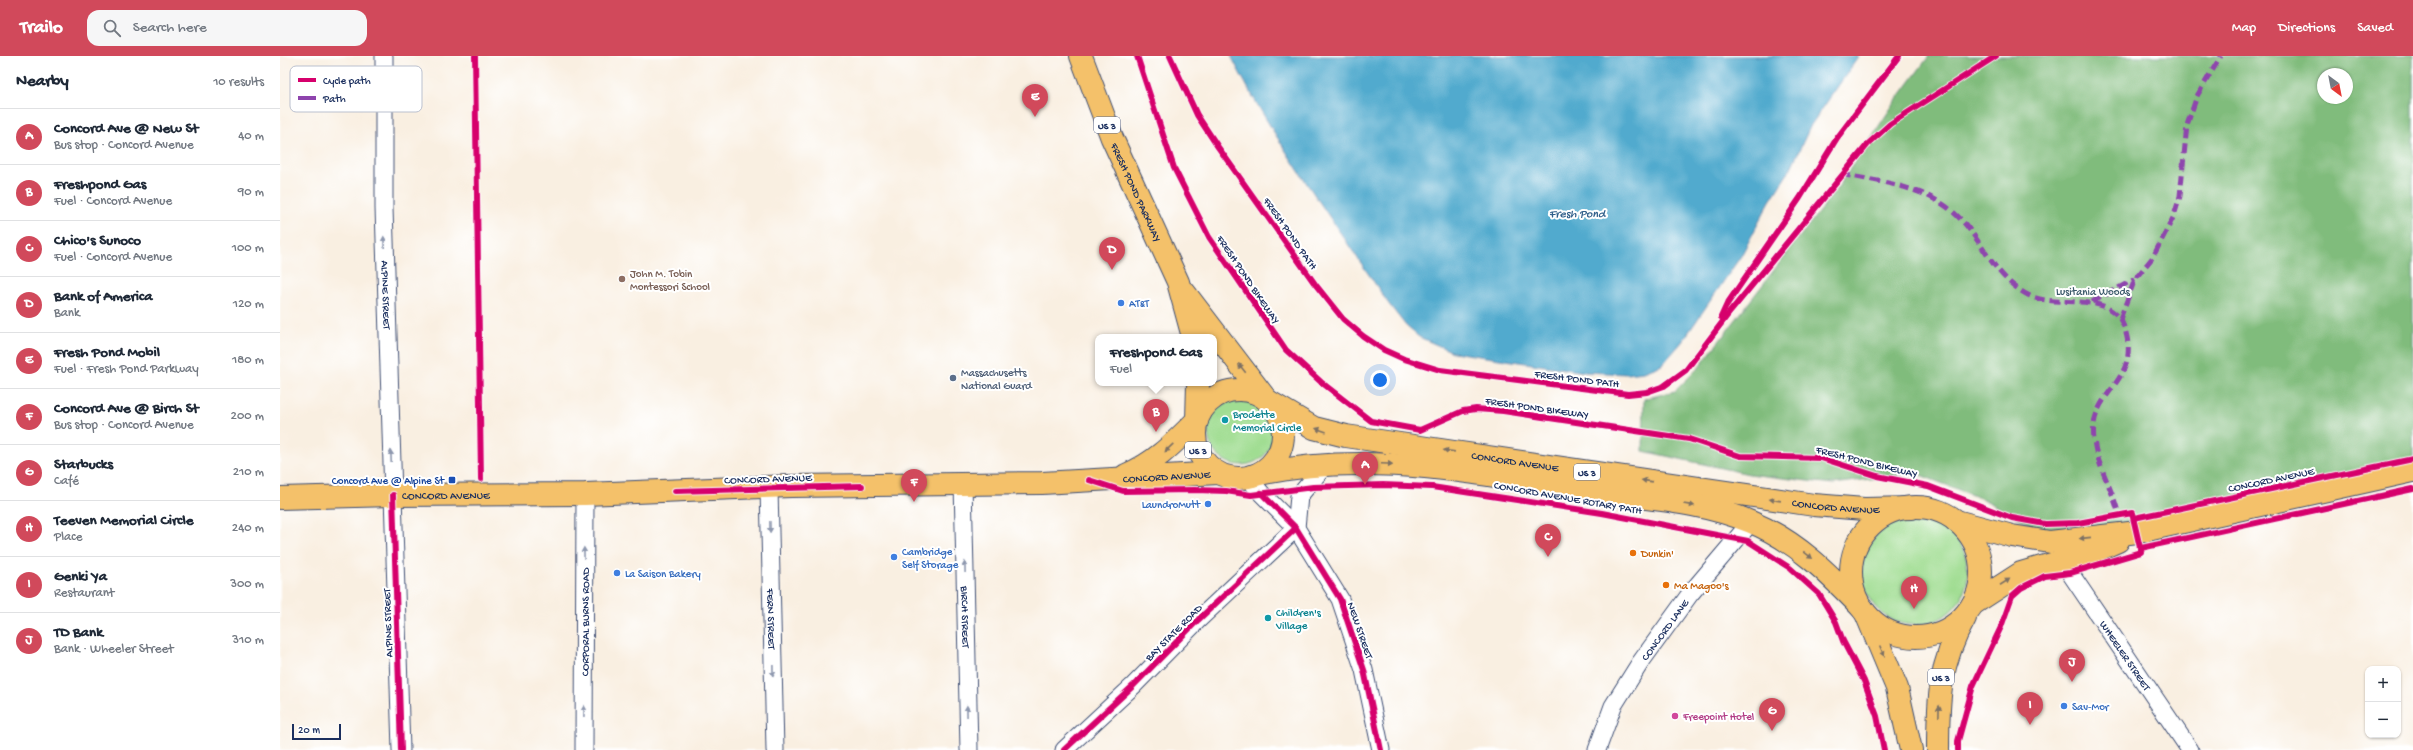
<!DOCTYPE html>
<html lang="en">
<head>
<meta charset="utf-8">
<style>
	body { margin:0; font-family:"Gochi Hand",sans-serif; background:#f6f6f7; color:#1f2937 }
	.controls { position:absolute; right:12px; bottom:12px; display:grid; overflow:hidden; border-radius:8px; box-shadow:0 1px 3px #0004 }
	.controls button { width:36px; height:36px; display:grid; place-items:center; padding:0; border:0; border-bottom:1px solid #e0e1e3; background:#fff; color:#1f2937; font:20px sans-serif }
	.compass { position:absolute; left:2037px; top:12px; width:36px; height:36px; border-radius:50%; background:#fff; box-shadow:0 1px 3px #0004; rotate:148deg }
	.scale { position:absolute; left:12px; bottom:10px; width:49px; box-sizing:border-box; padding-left:4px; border:2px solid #1b2f5e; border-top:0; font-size:11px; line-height:14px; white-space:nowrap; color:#1b2f5e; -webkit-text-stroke:3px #fff; paint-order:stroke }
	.you { position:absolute; left:1100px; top:324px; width:14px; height:14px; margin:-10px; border:3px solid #fff; border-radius:50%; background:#1a73e8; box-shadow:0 0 0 6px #1a73e833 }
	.badge { display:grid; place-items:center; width:26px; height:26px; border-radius:50%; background:#d1495b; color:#fff; font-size:13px; font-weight:700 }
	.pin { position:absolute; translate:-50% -33px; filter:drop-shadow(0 1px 2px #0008) }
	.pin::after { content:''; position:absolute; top:21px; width:14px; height:12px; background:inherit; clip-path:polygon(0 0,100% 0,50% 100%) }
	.popup { position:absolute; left:815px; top:278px; width:122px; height:52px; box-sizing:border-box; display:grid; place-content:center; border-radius:8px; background:#fff; filter:drop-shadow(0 1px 3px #0005); font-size:13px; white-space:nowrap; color:#747a83 }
	.popup b { font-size:15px; color:#1f2937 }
	.popup::after { content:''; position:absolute; left:50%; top:100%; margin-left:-8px; border:8px solid transparent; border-top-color:#fff }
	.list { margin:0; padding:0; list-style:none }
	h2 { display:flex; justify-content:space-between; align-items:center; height:52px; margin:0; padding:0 16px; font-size:17px }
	h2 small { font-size:13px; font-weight:400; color:#747a83 }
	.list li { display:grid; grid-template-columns:26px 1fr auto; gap:12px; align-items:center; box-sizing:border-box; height:56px; padding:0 16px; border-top:1px solid #e0e1e3 }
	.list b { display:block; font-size:15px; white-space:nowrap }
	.list p { margin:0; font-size:13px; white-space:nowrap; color:#747a83 }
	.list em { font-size:13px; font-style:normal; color:#747a83 }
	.icon { flex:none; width:22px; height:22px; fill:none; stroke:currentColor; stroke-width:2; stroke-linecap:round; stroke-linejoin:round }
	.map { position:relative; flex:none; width:2133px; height:694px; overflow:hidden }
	header { display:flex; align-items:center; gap:24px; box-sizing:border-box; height:56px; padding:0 20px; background:#d1495b; color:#fff }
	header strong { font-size:19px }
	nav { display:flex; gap:22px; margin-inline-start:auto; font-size:14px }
	.search { width:280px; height:36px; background:#f6f6f7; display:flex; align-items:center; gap:10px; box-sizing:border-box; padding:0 14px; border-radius:12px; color:#747a83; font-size:15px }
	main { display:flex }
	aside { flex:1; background:#fff }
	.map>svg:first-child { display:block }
	.green { fill:#a0dd92; stroke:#5e8678 }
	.forest { fill:#80bc7c; stroke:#4e766d; fill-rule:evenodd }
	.water { fill:#51aace; stroke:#366c96 }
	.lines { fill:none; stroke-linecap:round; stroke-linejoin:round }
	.minor-casing { stroke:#3c4c72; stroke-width:19 }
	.primary-casing { stroke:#3c4c72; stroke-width:24 }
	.trunk-casing { stroke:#3c4c72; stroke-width:24 }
	.minor { stroke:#fff; stroke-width:17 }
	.primary { stroke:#f4c16b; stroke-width:22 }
	.trunk { stroke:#f4c16b; stroke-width:22 }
	.quiet { stroke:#8e44ad; stroke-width:5; stroke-dasharray:10 5; stroke-linecap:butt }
	.cycleway-casing { stroke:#fff; stroke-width:8 }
	.cycleway { stroke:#d6006c; stroke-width:6 }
	.oneway { fill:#8d97ae }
	.oneway2 { fill:#7d7164 }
	.education-dot { fill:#8d6e63; stroke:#fff; stroke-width:1.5 }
	.shop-dot { fill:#3f7fe0; stroke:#fff; stroke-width:1.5 }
	.service-dot { fill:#5c6f8a; stroke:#fff; stroke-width:1.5 }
	.culture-dot { fill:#0f9aa8; stroke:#fff; stroke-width:1.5 }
	.transit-dot { fill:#1a4fb4; stroke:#fff; stroke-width:1.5 }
	.food-dot { fill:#e8710a; stroke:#fff; stroke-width:1.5 }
	.hotel-dot { fill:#d1479c; stroke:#fff; stroke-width:1.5 }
	.labels { text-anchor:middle; stroke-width:4; stroke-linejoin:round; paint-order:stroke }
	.shield { fill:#fff; stroke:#5f6d8e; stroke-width:1 }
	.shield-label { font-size:10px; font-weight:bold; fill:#1b2f5e }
	.street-label { font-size:11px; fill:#1b2f5e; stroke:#fff }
	.education-label { font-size:11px; fill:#785e54; stroke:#fff; text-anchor:start }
	.park-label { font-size:11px; fill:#3c5a6b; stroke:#fff }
	.shop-label { font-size:11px; fill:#366cbe; stroke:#fff; text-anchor:start }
	.service-label { font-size:11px; fill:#4e5e75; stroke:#fff; text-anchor:start }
	.culture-label { font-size:11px; fill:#0d838f; stroke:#fff; text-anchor:start }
	.transit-label { font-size:11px; fill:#164399; stroke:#fff; text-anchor:end }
	.food-label { font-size:11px; fill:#c56008; stroke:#fff; text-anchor:start }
	.hotel-label { font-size:11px; fill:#b23c85; stroke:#fff; text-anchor:start }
	.water-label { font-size:12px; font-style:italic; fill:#31608b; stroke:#fff }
	.key { fill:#fff; stroke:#bbc1cf; stroke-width:1 }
	.key-label { font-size:11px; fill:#1b2f5e }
</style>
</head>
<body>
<header>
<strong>Trailo</strong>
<div class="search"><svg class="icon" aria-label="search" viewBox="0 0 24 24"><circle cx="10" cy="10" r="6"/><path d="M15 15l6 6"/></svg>Search here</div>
<nav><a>Map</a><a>Directions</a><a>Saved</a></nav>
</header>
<main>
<aside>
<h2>Nearby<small>10 results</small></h2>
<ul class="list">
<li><span class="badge">A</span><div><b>Concord Ave @ New St</b><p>Bus stop · Concord Avenue</p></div><em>40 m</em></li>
<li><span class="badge">B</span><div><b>Freshpond Gas</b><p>Fuel · Concord Avenue</p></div><em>90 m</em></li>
<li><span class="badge">C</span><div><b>Chico's Sunoco</b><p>Fuel · Concord Avenue</p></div><em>100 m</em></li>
<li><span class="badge">D</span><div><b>Bank of America</b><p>Bank</p></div><em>120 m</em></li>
<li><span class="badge">E</span><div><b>Fresh Pond Mobil</b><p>Fuel · Fresh Pond Parkway</p></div><em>180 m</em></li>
<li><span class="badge">F</span><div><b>Concord Ave @ Birch St</b><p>Bus stop · Concord Avenue</p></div><em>200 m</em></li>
<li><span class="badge">G</span><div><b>Starbucks</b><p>Café</p></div><em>210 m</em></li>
<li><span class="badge">H</span><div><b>Teeven Memorial Circle</b><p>Place</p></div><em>240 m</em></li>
<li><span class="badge">I</span><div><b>Genki Ya</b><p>Restaurant</p></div><em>300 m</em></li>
<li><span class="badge">J</span><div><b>TD Bank</b><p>Bank · Wheeler Street</p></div><em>310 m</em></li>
</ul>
</aside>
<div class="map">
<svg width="2133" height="694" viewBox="0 0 2133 694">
	<rect width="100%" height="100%" fill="#fff"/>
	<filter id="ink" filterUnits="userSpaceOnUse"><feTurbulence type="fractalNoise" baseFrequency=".025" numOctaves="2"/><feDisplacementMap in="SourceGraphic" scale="8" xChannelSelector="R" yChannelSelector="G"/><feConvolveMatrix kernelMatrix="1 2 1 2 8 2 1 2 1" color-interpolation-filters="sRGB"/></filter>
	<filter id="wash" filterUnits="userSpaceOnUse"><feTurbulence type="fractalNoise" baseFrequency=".012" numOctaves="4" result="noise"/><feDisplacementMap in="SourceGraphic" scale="16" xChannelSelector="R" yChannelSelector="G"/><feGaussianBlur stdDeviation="0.9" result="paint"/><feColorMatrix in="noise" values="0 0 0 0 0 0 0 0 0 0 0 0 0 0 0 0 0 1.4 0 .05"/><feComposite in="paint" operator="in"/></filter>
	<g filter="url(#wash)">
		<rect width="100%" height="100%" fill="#f9efe1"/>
		<g class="green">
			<circle cx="961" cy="376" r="33"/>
			<circle cx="1635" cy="516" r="53"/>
		</g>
		<path class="forest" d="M1649,0h484v403l-24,8 -235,53 -100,18 -69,-38 -70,-27 -82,11 -84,-10 -106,-23 1,-52 31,-8 25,-25 138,-179 57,-85zM2043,18h24v24h-24z"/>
		<path class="water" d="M951,0h628l-48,69 -21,45 -20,31 -29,55 -59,86 -20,23 -18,7 -17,2 -42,-2 -132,-20 -34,-15 -13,-11 -18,-23c-54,-81 -113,-160 -157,-247z"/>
	</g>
	<g filter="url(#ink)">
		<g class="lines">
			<g class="minor-casing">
				<g id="minor">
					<path id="s1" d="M104,0v152l17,542"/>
					<path d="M968,421l13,16 35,35 44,71 24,71 17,80"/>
					<path id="s2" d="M683,427l6,267"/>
					<path id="s3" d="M489,432l6,262"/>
					<path d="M1016,472l3,-32 27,-32"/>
					<path id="s4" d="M1783,504l7,13 120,177"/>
					<path id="s5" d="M304,694l1,-256"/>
					<path d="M784,694l69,-64 65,-66 98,-92"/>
					<path id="s6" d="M1317,694l16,-44 27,-43 50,-69 61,-72"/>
				</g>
			</g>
			<g class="primary-casing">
				<g id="primary">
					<path d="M846,419c29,-12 48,-32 71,-55"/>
					<path id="s7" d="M0,442l113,-3 192,-1 206,-8 251,-3 176,-10"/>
					<path d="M1676,465l56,15 38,6 88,-10 275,-61"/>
					<path d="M1693,548l48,-31 72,-21 25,-11"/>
				</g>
			</g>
			<g class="trunk-casing">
				<g id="trunk">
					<path id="s8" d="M801,0l31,82 66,144 15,55"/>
					<path d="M905,237l81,106"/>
					<circle cx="959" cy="378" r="44"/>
					<path id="s9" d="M990,346l44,26 32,8 468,69 50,4 48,-1"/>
					<path d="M917,364l1,-37"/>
					<path d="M971,420c114,-28 229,-1 343,15 51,8 108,10 157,31 46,19 78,52 112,87"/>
					<circle cx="1636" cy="516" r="65"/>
					<path d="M1587,560l30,72 14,62"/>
					<path d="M1658,694c0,-50 1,-87 27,-132"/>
				</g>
			</g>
			<use href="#minor" class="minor"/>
			<use href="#primary" class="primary"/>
			<use href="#trunk" class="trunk"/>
			<g class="quiet">
				<path d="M1561,118c37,8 80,11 111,37 30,25 39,65 76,84 32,16 86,-9 98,38 12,45 -27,56 -32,91 -4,33 18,60 25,92"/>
				<path d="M1812,246l43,-23"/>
				<path d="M1840,263l15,-40 18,-22 21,-41 6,-20 7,-71 10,-29 24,-40"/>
			</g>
			<g class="cycleway-casing">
				<g id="cycleway">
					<path d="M195,0l6,423"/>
					<path d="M857,0l37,112 35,69 77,113 35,32 50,39 49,9 43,-19 13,-2 27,2 186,28 51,17 81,2 56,18 51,10 84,32 33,6 33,-1 54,-10 9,39 -71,21 -25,3 -24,12 -9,8 -11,31 -28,59 -15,55v9"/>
					<path d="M890,0l27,59 21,32 97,137 28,35 20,17 21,14 20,9 36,11 188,24 19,-2 17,-6 22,-16 44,-58 138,-168 22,-20 106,-68"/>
					<path d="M1441,261l6,-13 73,-106 37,-60 62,-82"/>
					<path d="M809,424l34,11 72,-1 31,1 25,4 62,-8 70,-2 49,2 170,26 146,28 42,27 29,26 17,28 7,19 21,40 13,35 7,34"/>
					<path d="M395,435l187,-5"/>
					<path d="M981,437l35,35 44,71 24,71 17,80"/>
					<path d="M113,439l8,255"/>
					<path d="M1854,462l279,-59"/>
					<path d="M1861,492l272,-59"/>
					<path d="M784,694l69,-64 65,-66 98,-92"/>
				</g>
			</g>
			<use href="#cycleway" class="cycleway"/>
		</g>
		<defs><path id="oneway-solid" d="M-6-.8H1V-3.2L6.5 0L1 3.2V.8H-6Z"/></defs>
		<g class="oneway">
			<use href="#oneway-solid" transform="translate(104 186) rotate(-92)"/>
			<use href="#oneway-solid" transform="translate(111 400) rotate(-92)"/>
			<use href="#oneway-solid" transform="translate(490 471) rotate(89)"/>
			<use href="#oneway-solid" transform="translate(304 497) rotate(-91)"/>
			<use href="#oneway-solid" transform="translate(685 511) rotate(-91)"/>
			<use href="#oneway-solid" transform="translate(493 615) rotate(89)"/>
			<use href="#oneway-solid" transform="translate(304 655) rotate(-89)"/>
			<use href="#oneway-solid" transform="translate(687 655) rotate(-91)"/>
		</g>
		<g class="oneway2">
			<use href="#oneway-solid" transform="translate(962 312) rotate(-128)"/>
			<use href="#oneway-solid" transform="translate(1041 374) rotate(-161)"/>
			<use href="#oneway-solid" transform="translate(889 392) rotate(136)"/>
			<use href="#oneway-solid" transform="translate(1169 395) rotate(-172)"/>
			<use href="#oneway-solid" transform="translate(1107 408) rotate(2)"/>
			<use href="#oneway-solid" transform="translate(1367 425) rotate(-172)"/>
			<use href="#oneway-solid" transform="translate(1495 444) rotate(-172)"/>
			<use href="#oneway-solid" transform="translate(1409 449) rotate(9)"/>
			<use href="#oneway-solid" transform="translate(1805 482) rotate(174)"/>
			<use href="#oneway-solid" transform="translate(1528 499) rotate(38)"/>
			<use href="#oneway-solid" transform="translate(1725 526) rotate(-33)"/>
			<use href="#oneway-solid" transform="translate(1602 595) rotate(67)"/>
			<use href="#oneway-solid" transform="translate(1659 655) rotate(-89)"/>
		</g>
	</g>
	<circle class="education-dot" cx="342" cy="223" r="4"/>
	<g class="shop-dot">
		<circle cx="841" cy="247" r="4"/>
		<circle cx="928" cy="448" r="4"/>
		<circle cx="614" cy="501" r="4"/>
		<circle cx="337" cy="517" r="4"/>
		<circle cx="1784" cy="650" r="4"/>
	</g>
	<circle class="service-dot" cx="673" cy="322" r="4"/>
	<g class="culture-dot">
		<circle cx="945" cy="364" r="4"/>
		<circle cx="988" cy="562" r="4"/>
	</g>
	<rect class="transit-dot" x="168" y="420" width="8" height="8" rx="2"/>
	<g class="food-dot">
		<circle cx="1353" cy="497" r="4"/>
		<circle cx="1386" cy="529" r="4"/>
	</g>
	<circle class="hotel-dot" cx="1395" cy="660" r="4"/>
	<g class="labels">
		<g class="shield">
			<rect x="814" y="61" width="26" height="16" rx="3"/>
			<rect x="905" y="386" width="26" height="16" rx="3"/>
			<rect x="1294" y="408" width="26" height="16" rx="3"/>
			<rect x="1648" y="613" width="26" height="16" rx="3"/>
		</g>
		<g class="shield-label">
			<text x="827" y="73">US 3</text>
			<text x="918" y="398">US 3</text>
			<text x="1307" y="420">US 3</text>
			<text x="1661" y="625">US 3</text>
		</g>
		<g class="street-label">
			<text dy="4" stroke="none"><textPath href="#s8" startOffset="147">FRESH POND PARKWAY</textPath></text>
			<text transform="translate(1011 177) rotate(55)" y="4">FRESH POND PATH</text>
			<text transform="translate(969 223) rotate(56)" y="4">FRESH POND BIKEWAY</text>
			<text dy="4" stroke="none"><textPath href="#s1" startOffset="239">ALPINE STREET</textPath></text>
			<text transform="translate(1297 322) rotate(7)" y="4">FRESH POND PATH</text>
			<text transform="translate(1257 351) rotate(8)" y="4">FRESH POND BIKEWAY</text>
			<text dy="4" stroke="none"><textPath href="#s9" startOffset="255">CONCORD AVENUE</textPath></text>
			<text transform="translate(1587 405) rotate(14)" y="4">FRESH POND BIKEWAY</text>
			<text dy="4" stroke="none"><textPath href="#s7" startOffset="887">CONCORD AVENUE</textPath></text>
			<text transform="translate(488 422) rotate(-2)" y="4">CONCORD AVENUE</text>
			<text transform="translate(1991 423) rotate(-12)" y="4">CONCORD AVENUE</text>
			<text dy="4" stroke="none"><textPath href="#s7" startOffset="166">CONCORD AVENUE</textPath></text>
			<text transform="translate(1288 441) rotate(10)" y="4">CONCORD AVENUE ROTARY PATH</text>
			<text dy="4" stroke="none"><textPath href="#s9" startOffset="579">CONCORD AVENUE</textPath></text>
			<text dy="4" stroke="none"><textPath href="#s2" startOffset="134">BIRCH STREET</textPath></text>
			<text dy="4" stroke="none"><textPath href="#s3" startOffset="131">FERN STREET</textPath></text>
			<text dy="4" stroke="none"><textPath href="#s5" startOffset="128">CORPORAL BURNS ROAD</textPath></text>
			<text transform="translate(107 567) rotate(-92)" y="4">ALPINE STREET</text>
			<text transform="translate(1081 574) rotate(71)" y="4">NEW STREET</text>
			<text dy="4" stroke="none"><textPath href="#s6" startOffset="139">CONCORD LANE</textPath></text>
			<text transform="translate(893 576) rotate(-45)" y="4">BAY STATE ROAD</text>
			<text dy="4" stroke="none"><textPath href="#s4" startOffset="114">WHEELER STREET</textPath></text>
		</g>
		<g class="education-label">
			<text x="350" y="221">John M. Tobin<tspan x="350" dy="13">Montessori School</tspan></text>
		</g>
		<g class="park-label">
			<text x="1813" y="239">Lusitania Woods</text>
		</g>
		<g class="shop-label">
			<text x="849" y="251">AT&amp;T</text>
			<text x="920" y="452" text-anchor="end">LaundroMutt</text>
			<text x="622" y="499">Cambridge<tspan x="622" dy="13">Self Storage</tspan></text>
			<text x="345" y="521">La Saison Bakery</text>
			<text x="1792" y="654">Sav-Mor</text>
		</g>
		<g class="service-label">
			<text x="681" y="320">Massachusetts<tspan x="681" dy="13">National Guard</tspan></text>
		</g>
		<g class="culture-label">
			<text x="953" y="362">Brodette<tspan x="953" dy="13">Memorial Circle</tspan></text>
			<text x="996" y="560">Children's<tspan x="996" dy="13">Village</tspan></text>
		</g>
		<g class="transit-label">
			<text x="164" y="428">Concord Ave @ Alpine St</text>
		</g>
		<g class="food-label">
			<text x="1361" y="501">Dunkin'</text>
			<text x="1394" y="533">Ma Magoo's</text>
		</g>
		<g class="hotel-label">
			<text x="1403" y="664">Freepoint Hotel</text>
		</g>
		<g class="water-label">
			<text x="1297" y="161">Fresh Pond</text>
		</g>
	</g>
	<rect x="10" y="10" width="132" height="46" rx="6" class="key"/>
	<rect x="18" y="22" width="18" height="4" fill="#d6006c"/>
	<rect x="18" y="40" width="18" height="4" fill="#8e44ad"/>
	<g class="key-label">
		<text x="43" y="28">Cycle path</text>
		<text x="43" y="46">Path</text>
	</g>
</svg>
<div class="controls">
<button>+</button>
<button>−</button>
</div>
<svg class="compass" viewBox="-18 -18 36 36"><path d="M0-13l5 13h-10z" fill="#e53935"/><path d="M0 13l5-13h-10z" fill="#747a83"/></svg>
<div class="scale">20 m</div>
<div class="you"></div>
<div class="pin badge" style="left:1085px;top:429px">A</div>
<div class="pin badge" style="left:876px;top:376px">B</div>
<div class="popup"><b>Freshpond Gas</b>Fuel</div>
<div class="pin badge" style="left:1268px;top:501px">C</div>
<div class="pin badge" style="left:832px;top:214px">D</div>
<div class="pin badge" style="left:755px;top:61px">E</div>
<div class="pin badge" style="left:634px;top:446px">F</div>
<div class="pin badge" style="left:1492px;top:675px">G</div>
<div class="pin badge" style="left:1634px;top:553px">H</div>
<div class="pin badge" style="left:1750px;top:669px">I</div>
<div class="pin badge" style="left:1792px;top:626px">J</div>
</div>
</main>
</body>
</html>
